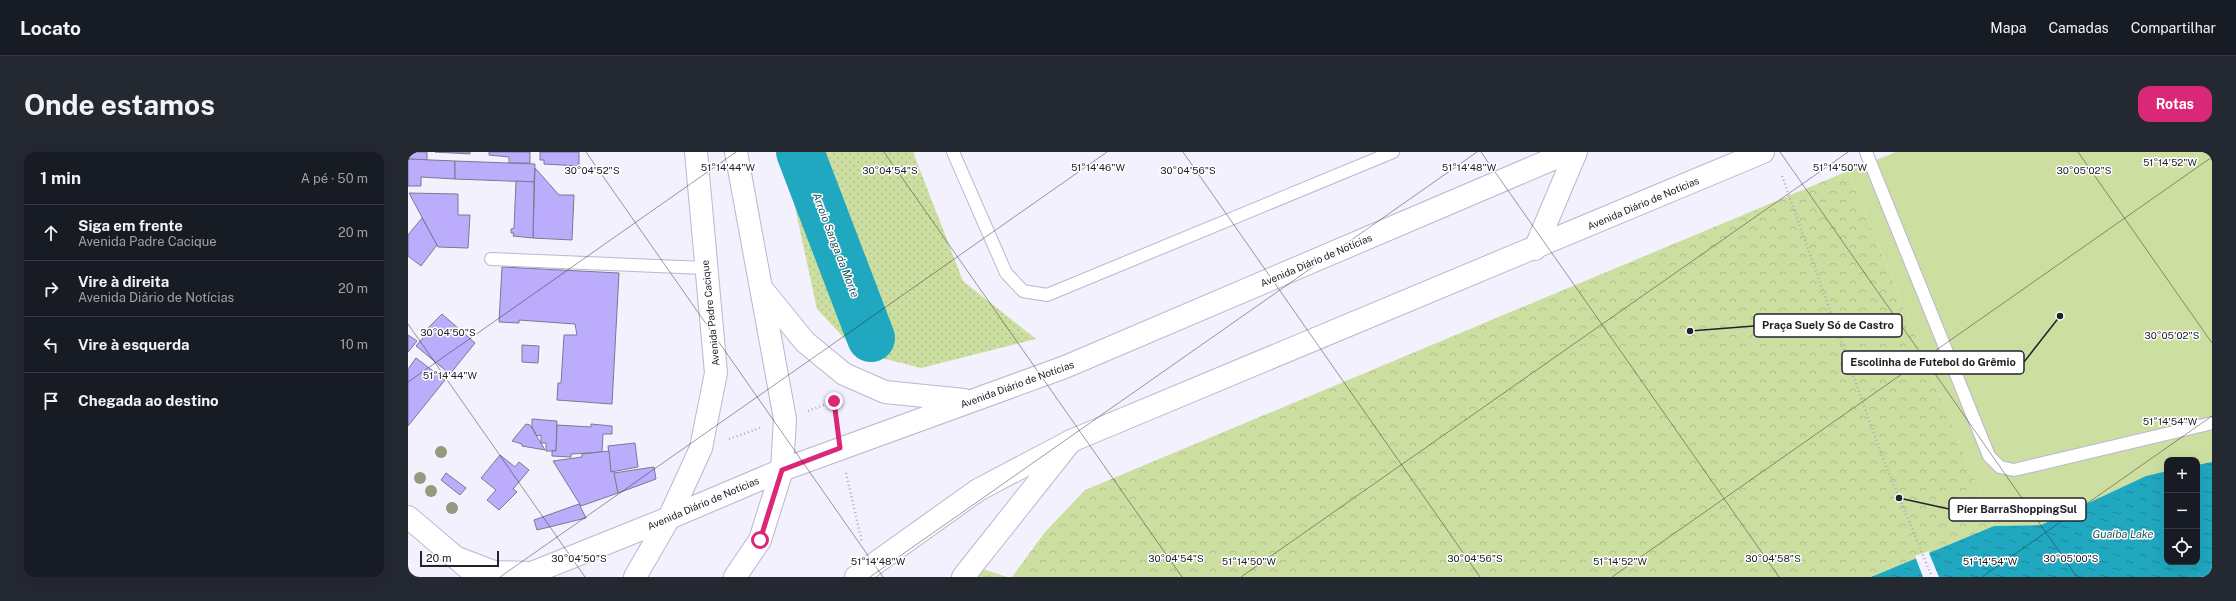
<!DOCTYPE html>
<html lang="pt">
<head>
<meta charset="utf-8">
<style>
	body { margin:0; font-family:"Public Sans",sans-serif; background:#242831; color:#f1f3f6 }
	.controls { position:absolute; right:12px; bottom:12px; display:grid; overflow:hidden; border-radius:8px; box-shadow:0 4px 16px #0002 }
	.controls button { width:36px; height:36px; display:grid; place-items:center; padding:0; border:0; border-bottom:1px solid #363941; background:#171b24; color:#f1f3f6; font:20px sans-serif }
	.scale { position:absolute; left:12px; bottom:10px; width:79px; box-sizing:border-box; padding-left:4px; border:2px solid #23222b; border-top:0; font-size:11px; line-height:14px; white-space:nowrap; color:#23222b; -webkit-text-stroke:3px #fff; paint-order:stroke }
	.stop { position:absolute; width:12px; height:12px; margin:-9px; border:3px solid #db2777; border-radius:50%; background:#fff }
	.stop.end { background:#db2777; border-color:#fff; box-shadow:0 1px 4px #0008 }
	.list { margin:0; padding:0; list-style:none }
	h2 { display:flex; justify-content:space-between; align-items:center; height:52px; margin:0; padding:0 16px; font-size:17px }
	h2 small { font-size:13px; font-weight:400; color:#9ea1a6 }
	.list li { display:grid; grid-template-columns:26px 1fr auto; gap:12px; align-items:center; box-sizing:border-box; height:56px; padding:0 16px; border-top:1px solid #363941 }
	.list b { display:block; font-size:15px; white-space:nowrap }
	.list p { margin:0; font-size:13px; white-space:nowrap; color:#9ea1a6 }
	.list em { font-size:13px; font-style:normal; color:#9ea1a6 }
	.icon { flex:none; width:22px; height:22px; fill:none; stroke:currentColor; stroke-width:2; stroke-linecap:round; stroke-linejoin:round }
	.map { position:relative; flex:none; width:1804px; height:425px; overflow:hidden; border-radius:12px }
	header { display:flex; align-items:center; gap:24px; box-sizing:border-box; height:56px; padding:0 20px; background:#171b24; border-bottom:1px solid #363941 }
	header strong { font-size:19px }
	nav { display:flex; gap:22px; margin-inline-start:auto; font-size:14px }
	.intro { display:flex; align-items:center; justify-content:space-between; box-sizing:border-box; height:96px; padding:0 24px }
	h1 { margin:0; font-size:28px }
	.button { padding:10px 18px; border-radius:12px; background:#db2777; color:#fff; font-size:14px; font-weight:700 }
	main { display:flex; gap:24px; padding:0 24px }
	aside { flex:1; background:#171b24; border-radius:12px; box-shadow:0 4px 16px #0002 }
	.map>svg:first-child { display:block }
	.grass { fill:url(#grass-tufts) }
	.park { fill:url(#park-crowns) }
	.garden { fill:url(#garden-dots) }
	.pitch { fill:#cddfa0 }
	.water { fill:url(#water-ripples) }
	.pier { fill:#f3f1fd }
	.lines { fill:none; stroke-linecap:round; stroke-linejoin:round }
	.river { stroke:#20a8c0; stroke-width:48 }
	.building { fill:#bcacfc; stroke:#7c7890 }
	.service-casing { stroke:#bab6d1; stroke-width:14 }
	.minor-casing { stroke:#bab6d1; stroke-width:24 }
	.secondary-casing { stroke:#bab6d1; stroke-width:24 }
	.path { stroke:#afadb8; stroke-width:2.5; stroke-dasharray:1 3; stroke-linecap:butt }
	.service { stroke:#fff; stroke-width:12 }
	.minor { stroke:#fff; stroke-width:22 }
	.secondary { stroke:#fff; stroke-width:22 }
	.tree { fill:#939a7d }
	.route { stroke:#db2777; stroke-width:5 }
	.ticks { fill:none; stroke:#23222b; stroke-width:1; stroke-opacity:0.45 }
	.labels { text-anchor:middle; stroke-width:3; stroke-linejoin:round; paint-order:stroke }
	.street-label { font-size:10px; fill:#23222b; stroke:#fff }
	.water-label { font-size:11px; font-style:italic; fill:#225660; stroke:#fff }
	.ticks-label { font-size:10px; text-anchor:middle; fill:#23222b; stroke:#fff; stroke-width:3; stroke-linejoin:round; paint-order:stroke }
	.leader { fill:none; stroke:#23222b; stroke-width:1.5 }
	.callout-dot { fill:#23222b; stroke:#fff; stroke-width:1.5 }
	.callout { fill:#fff; stroke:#23222b; stroke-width:1.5 }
	.callout-label { font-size:11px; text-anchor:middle; font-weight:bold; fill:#23222b }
</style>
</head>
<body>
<header>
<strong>Locato</strong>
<nav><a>Mapa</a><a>Camadas</a><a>Compartilhar</a></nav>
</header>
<div class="intro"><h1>Onde estamos</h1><a class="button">Rotas</a></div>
<main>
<aside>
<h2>1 min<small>A pé · 50 m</small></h2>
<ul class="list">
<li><svg class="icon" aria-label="ahead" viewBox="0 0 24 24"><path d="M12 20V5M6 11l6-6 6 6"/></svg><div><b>Siga em frente</b><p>Avenida Padre Cacique</p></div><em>20 m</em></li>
<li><svg class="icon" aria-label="right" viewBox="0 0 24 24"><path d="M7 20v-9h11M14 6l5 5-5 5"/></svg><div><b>Vire à direita</b><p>Avenida Diário de Notícias</p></div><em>20 m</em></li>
<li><svg class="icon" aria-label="left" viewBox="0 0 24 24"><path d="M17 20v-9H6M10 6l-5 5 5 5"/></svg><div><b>Vire à esquerda</b></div><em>10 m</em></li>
<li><svg class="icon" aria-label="arrive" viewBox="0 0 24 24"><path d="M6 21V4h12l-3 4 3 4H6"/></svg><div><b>Chegada ao destino</b></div></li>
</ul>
</aside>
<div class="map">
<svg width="1804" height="425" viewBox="0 0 1804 425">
	<defs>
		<pattern id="grass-tufts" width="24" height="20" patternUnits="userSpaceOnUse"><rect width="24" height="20" fill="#cddfa0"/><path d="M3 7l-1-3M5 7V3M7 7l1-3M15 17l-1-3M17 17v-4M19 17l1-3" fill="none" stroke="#b0bf8a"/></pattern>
		<pattern id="park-crowns" width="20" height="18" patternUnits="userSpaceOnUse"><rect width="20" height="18" fill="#cddfa0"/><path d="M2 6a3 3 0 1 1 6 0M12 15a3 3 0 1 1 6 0" fill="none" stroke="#b0bf8a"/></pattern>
		<pattern id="garden-dots" width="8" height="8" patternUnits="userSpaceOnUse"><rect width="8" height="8" fill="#cddfa0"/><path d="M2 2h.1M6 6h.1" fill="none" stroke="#b0bf8a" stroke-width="1.8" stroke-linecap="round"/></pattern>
		<pattern id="water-ripples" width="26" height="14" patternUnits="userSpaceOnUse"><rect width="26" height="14" fill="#20a8c0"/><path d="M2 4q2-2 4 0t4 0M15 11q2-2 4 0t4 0" fill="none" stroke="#1c889c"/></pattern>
	</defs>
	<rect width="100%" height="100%" fill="#f3f1fd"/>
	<path class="grass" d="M557,411l42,14h-36z"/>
	<path class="park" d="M1440,19l146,355 -123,51h-859l33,-45 40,-42z"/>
	<path class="garden" d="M375,0h130l50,129 73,58 -115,29 -64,-16 -40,-43z"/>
	<path class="pitch" d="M1488,0h316v310l-15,3v-5h-30v11l-21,5 -105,49 -47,1 -146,-355z"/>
	<path class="water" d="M1804,310v115h-341l123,-51 47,-1 105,-49 21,-5v91h30v-97z"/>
	<path class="pier" d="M1521,399v2l10,24h-16l-8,-21z"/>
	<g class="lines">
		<path class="river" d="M392,0l71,186"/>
	</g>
	<g class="building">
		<path d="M0,0h19v8l-19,-1z"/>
		<path d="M27,0h35v2z"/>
		<path d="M81,0h41v11h-21v-6l-20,-2z"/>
		<path d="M132,0h39v14l-35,-2v-4h-4z"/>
		<path d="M0,7l47,2v18l-34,-2v9h-13z"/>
		<path d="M47,9l80,3 -1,18 -79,-3z"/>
		<path d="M127,16l24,27h15l-2,45 -39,-2z"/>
		<path d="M108,29l18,1 -1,56 -20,-2 1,-3h-3v-4l3,-1z"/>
		<path d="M1,41l49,1v21h12l-2,33 -30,-1z"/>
		<path d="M14,66l15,27 -16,21 -13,-10v-21z"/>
		<path d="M94,115l117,6 -7,131 -55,-4 1,-17h3l3,-48h13l-2,-11 -56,-4v3l-20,-1z"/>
		<path d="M34,162l33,29 -25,31 -34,-28 11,-13 -2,-2z"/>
		<path d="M0,183l9,6 -9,11z"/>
		<path d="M114,193l17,1 -1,17 -16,-1z"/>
		<path d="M8,206l29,22 -37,46v-57z"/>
		<path d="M124,267l25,2 -1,30h-10v-8h-5v-8l-4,1 -5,-9z"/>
		<path d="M118,272l4,1 15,25 -23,-4v-2l-10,-3z"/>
		<path d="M183,272l21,2v8h-9l-1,18 -31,2v3l-19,-1v-5h4l1,-26 34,2z"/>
		<path d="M227,291l3,24 -27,5 -3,-26z"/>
		<path d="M201,299l2,21 3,-1 4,22 -37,13 -28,-45 29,-4v-3z"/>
		<path d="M92,303l15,12 4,-5 10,8 -16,19 4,3 -18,18 -12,-10 9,-10 -15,-12z"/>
		<path d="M246,315l2,12 -38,14 -4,-20z"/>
		<path d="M38,321l20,15 -6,7 -19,-15z"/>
		<path d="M171,352l7,14 -49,12 -3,-10z"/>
	</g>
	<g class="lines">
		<g class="service-casing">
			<g id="service">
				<path d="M545,0l53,121 17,18 24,4 346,-143"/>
				<path d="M1458,0l123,304 11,11 14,3 198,-47"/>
				<path d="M83,107l214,9"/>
			</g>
		</g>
		<g class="minor-casing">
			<path id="minor" d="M555,425l108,-136"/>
		</g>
		<g class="secondary-casing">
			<g id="secondary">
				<path d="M1127,97l41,-97"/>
				<path d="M354,137l43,53 39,32 41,18 79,8"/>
				<path d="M0,365l60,51"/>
				<path d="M49,406l37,14 38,1 137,-55 113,-48 283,-103 504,-215"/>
				<path d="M227,425l34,-59 32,-70 15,-75 -20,-221"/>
				<path d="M327,425l25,-37 22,-70 3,-51 -49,-267"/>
				<path d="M448,425l122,-87 93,-49 692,-289"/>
			</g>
		</g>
		<g class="path">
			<path d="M1374,24l100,280 50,121"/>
			<path d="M428,245l-2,4 3,22"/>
			<path d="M400,259l26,-10"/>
			<path d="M321,287l31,-11"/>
			<path d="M438,321l16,69"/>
		</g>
		<use href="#service" class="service"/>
		<use href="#minor" class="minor"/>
		<use href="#secondary" class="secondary"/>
	</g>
	<g class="tree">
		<circle cx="33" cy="300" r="6"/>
		<circle cx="12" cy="326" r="6"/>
		<circle cx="23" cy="339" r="6"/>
		<circle cx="44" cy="356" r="6"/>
	</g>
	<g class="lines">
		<path class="route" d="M352,388l22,-70 58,-22 -6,-47"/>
	</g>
	<path class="ticks" d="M178,0l297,425M476,0l298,425M775,0l297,425M1073,0l298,425M1372,0l297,425M1670,0l134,191M0,172l177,253M0,230l328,-230M92,425l607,-425M462,425l607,-425M833,425l607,-425M1204,425l600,-420M1574,425l230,-161"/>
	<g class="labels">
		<g class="street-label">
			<text transform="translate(1235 51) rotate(-23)" y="4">Avenida Diário de Notícias</text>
			<text transform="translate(908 108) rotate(-23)" y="4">Avenida Diário de Notícias</text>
			<text transform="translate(302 161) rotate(-96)" y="4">Avenida Padre Cacique</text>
			<text transform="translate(609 232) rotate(-20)" y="4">Avenida Diário de Notícias</text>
			<text transform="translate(295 351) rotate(-23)" y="4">Avenida Diário de Notícias</text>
		</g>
		<g class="water-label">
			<text transform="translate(428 93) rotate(69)" y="4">Arroio Sanga da Morte</text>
			<text x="1715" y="386">Guaíba Lake</text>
		</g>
	</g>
	<g class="ticks-label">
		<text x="1762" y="14">51°14'52"W</text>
		<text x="1061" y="19">51°14'48"W</text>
		<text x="1432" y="19">51°14'50"W</text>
		<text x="320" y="19">51°14'44"W</text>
		<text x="690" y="19">51°14'46"W</text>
		<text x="184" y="22">30°04'52"S</text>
		<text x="482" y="22">30°04'54"S</text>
		<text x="780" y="22">30°04'56"S</text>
		<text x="1676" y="22">30°05'02"S</text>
		<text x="40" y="184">30°04'50"S</text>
		<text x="1764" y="187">30°05'02"S</text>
		<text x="42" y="227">51°14'44"W</text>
		<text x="1762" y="273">51°14'54"W</text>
		<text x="171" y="410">30°04'50"S</text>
		<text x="768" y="410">30°04'54"S</text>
		<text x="1067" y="410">30°04'56"S</text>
		<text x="1365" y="410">30°04'58"S</text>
		<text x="1663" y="410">30°05'00"S</text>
		<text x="470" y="413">51°14'48"W</text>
		<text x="841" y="413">51°14'50"W</text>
		<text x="1212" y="413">51°14'52"W</text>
		<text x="1582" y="413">51°14'54"W</text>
	</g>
	<path class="leader" d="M1282 179L1346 174M1652 164L1616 210M1491 346L1541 357"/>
	<g class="callout-dot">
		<circle cx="1282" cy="179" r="4"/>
		<circle cx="1652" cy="164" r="4"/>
		<circle cx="1491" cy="346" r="4"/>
	</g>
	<g class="callout">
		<rect x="1346" y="162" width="148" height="23" rx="4"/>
		<rect x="1434" y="199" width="182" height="23" rx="4"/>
		<rect x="1541" y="346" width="137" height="23" rx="4"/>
	</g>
	<g class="callout-label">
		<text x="1420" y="177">Praça Suely Só de Castro</text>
		<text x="1525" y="214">Escolinha de Futebol do Grêmio</text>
		<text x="1609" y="361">Píer BarraShoppingSul</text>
	</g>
</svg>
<div class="controls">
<button>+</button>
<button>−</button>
<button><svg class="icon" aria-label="locate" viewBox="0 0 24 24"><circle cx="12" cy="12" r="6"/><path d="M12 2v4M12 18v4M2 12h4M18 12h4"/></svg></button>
</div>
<div class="scale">20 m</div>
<div class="stop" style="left:352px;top:388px"></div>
<div class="stop end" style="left:426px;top:249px"></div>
</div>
</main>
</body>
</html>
